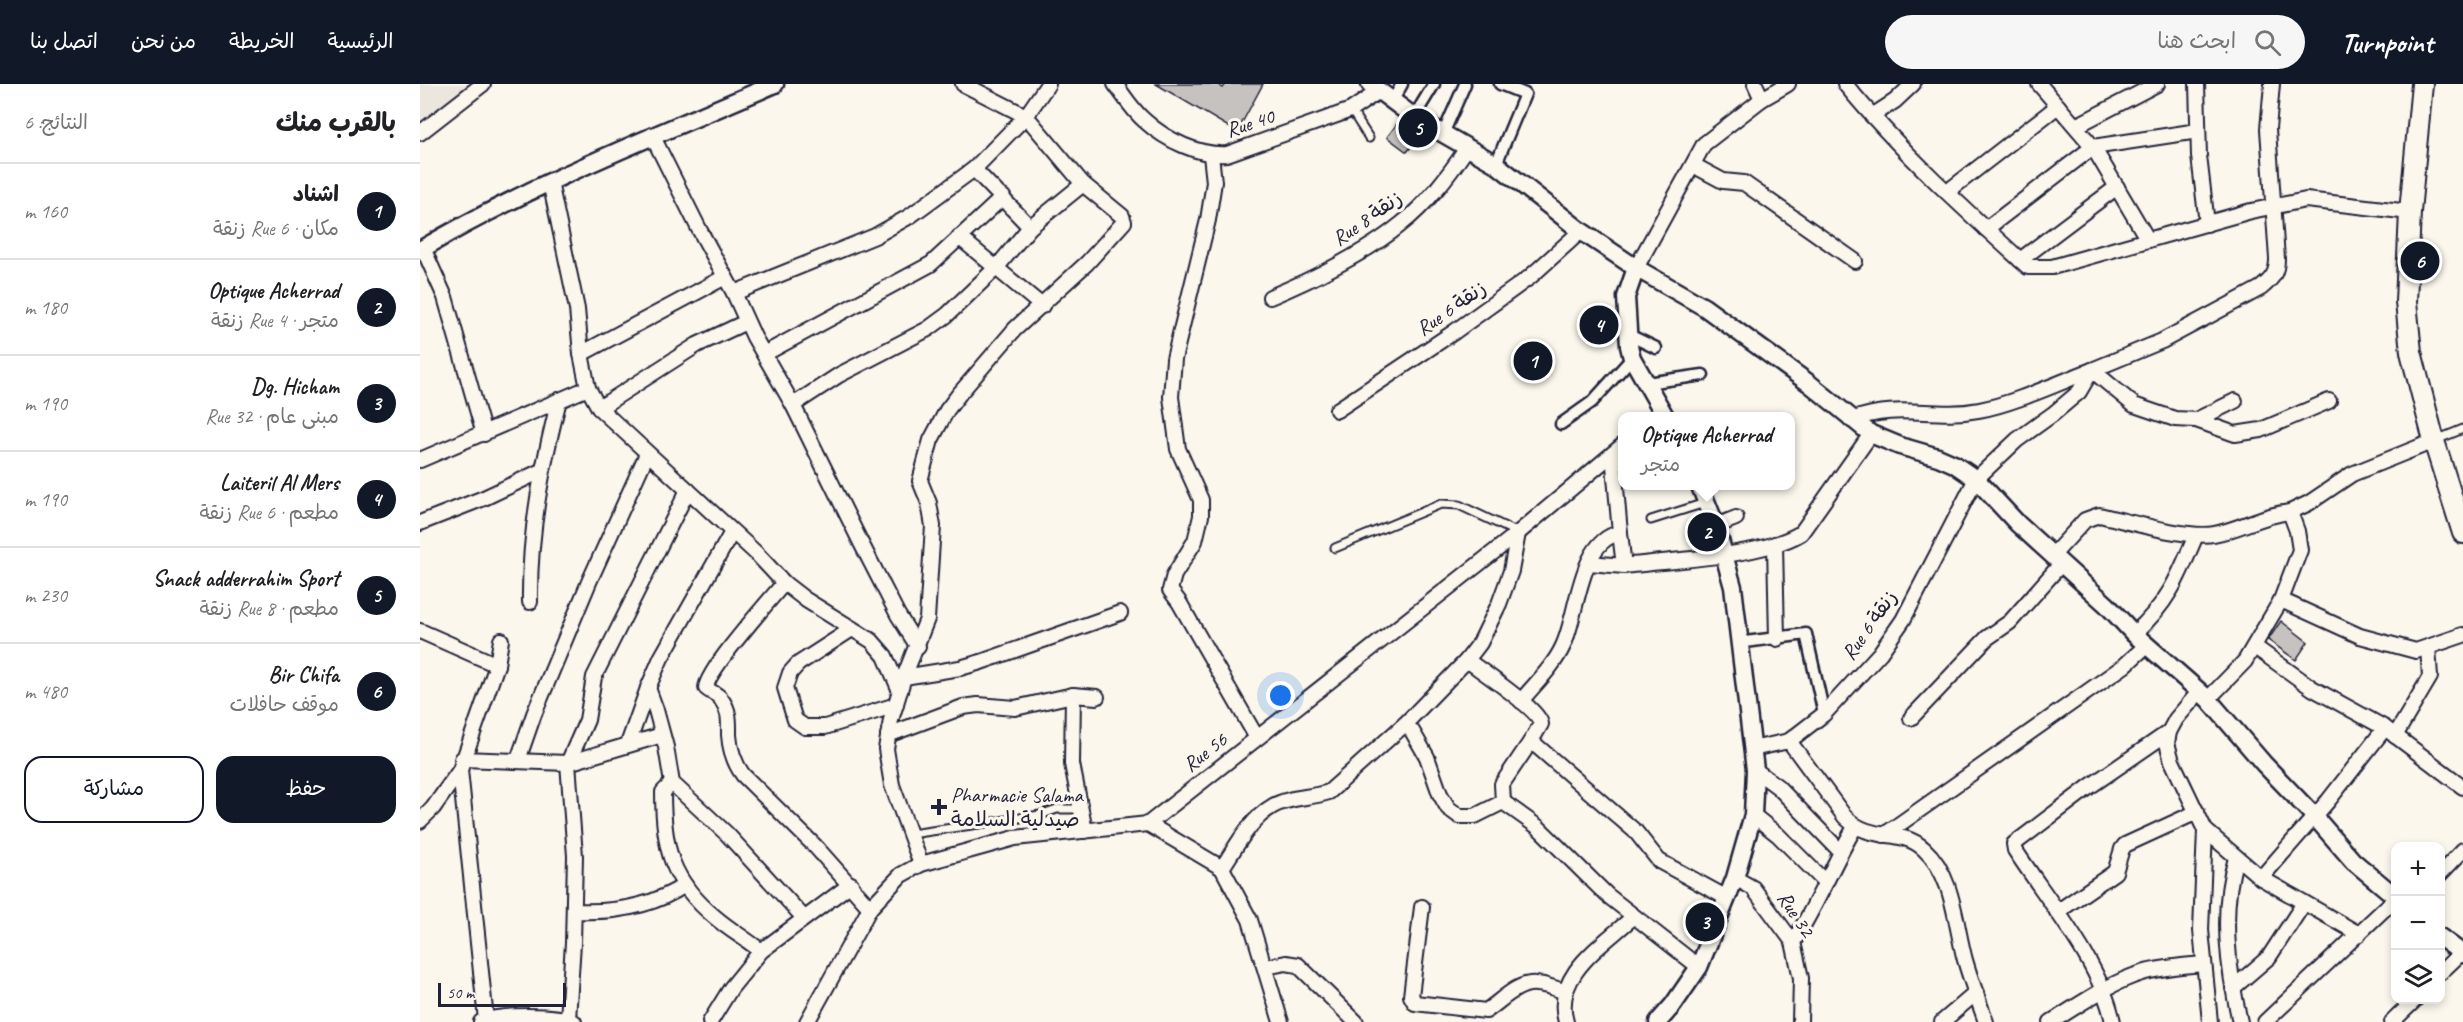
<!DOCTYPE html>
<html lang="ar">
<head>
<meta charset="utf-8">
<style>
	body { margin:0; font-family:Caveat,"Playpen Sans Arabic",sans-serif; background:#f6f6f6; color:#202124; direction:rtl }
	.controls { position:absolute; right:18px; bottom:18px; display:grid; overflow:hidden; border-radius:12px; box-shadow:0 3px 9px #0003 }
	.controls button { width:54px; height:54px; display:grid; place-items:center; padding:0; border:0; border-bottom:2px solid #e0e0e0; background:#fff; color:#202124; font:30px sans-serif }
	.scale { position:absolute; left:18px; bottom:15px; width:128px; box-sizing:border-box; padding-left:6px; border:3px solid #22223b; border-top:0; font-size:16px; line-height:21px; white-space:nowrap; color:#22223b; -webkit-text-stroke:4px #fbf7ec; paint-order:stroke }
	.you { position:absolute; left:861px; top:612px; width:21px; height:21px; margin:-15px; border:4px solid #fff; border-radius:50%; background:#1a73e8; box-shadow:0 0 0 9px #1a73e833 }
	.badge { display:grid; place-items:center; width:39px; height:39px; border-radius:50%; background:#111827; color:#fff; font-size:20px; font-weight:700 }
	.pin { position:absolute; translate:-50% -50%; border:3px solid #fff; box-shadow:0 2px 6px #0006 }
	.popup { position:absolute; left:1198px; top:328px; width:177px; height:78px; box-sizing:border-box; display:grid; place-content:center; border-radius:12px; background:#fff; filter:drop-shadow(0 2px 4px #0005); font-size:20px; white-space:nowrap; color:#757577 }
	.popup b { font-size:22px; color:#202124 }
	.popup::after { content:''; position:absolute; left:50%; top:100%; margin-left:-12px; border:12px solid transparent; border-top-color:#fff }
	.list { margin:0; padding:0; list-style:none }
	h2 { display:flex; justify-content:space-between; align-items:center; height:78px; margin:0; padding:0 24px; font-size:26px }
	h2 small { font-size:20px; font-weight:400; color:#757577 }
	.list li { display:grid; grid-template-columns:39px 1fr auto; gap:18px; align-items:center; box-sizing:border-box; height:96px; padding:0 24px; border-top:2px solid #e0e0e0 }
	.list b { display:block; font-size:22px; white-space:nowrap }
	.list p { margin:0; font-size:20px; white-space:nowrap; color:#757577 }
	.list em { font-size:20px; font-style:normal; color:#757577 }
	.actions { display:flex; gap:12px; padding:18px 24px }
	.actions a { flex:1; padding:14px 0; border:2px solid #111827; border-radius:18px; text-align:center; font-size:21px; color:#111827 }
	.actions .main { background:#111827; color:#fff }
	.icon { flex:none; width:33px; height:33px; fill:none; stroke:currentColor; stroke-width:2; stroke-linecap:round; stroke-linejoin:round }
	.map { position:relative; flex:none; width:2043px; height:938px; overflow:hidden; direction:ltr }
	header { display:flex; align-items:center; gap:36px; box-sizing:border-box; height:84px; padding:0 30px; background:#111827; color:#fff }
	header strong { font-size:28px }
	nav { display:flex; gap:33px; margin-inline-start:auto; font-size:21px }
	.search { width:420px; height:54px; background:#f6f6f6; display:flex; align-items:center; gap:15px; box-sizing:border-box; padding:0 21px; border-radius:33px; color:#757577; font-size:22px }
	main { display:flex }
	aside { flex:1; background:#fff }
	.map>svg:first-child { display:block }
	.built { fill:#ebe7df }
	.building { fill:#c6c2c0; stroke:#22223b; stroke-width:1.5 }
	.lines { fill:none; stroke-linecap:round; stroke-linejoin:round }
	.service-casing { stroke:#22223b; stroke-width:11 }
	.pedestrian-casing { stroke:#22223b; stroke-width:15 }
	.minor-casing { stroke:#22223b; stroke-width:18 }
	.tertiary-casing { stroke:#22223b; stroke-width:21 }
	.secondary-casing { stroke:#22223b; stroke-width:24 }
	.service { stroke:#fbf7ec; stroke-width:7 }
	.pedestrian { stroke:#fbf7ec; stroke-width:10 }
	.minor { stroke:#fbf7ec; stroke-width:14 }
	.tertiary { stroke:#fbf7ec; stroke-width:16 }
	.secondary { stroke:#fbf7ec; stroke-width:20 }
	.poi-dot { fill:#22223b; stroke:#fbf7ec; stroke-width:2 }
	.labels { text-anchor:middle; stroke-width:6; stroke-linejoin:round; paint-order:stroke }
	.street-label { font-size:21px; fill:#22223b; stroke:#fbf7ec }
	.poi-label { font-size:21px; fill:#22223b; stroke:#fbf7ec; text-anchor:start }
</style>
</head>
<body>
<header>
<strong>Turnpoint</strong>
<div class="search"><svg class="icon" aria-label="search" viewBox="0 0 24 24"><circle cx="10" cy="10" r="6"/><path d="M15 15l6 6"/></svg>ابحث هنا</div>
<nav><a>الرئيسية</a><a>الخريطة</a><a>من نحن</a><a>اتصل بنا</a></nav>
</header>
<main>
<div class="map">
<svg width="2043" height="938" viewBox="0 0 2043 938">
	<rect width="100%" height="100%" fill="#fbf7ec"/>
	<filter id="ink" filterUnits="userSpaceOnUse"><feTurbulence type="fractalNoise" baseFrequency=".0167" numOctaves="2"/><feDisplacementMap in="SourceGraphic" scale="12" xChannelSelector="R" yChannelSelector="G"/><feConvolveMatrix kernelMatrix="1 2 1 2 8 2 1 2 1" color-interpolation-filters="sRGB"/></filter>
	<g filter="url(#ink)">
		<path class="built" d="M0,0h52l-52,40z"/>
		<g class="building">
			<path d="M736,0h61l6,4 3,-4h37l-26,48z"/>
			<path d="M983,32l20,15 -16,21 -20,-15z"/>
			<path d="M1185,234l1,13 -13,1 -1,-13z"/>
			<path d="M1861,537l27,21 -12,18 -28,-20z"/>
		</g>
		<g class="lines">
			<g class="service-casing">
				<g id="service">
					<path d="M931,26l18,28"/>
					<path d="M2016,356l27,-11"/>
					<path d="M1231,436l54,-17"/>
					<path d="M915,464l106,-44 18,1 59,28"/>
					<path d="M491,750l129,-19 17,-6h23"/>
				</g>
			</g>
			<g class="pedestrian-casing">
				<g id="pedestrian">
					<path d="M972,18l10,-18"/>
					<path d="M994,33l20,-33"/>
					<path d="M1023,50l22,-50"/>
					<path d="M1076,80l29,-70 -25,-10"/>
					<path d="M1207,250l29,14"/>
					<path d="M1227,299l56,-8"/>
					<path d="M1141,340l31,-22 40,-44"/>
					<path d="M1318,559l68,-9 18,80"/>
				</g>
			</g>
			<g class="minor-casing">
				<g id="minor">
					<path d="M695,0c9,12 18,27 30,37 21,19 54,35 82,33l124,-44 28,-19"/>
					<path d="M1335,0l7,15"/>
					<path d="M1425,0c55,67 119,125 183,183h24l199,-56 55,-11 104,12"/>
					<path d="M1619,0l54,63 55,93"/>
					<path d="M1777,0l2,72 8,68"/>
					<path d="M1452,32l23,-15 18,-17"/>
					<path d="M1656,42l81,-42"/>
					<path d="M0,49l63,-49"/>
					<path d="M232,51l47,94 35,64 20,44 39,68 68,138 37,72 20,32"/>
					<path d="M791,71l3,27 -6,38 -34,139 -3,38 7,52 23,51v16l-6,25 -21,34 -4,15 9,12 78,136"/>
					<path d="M1273,81l30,16 21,2 111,78"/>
					<path d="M554,85l56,58"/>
					<path d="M130,98l27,127 4,45 7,34 11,20 158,146 27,29 22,17 66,41 13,15 15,35"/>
					<path d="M1527,108l111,-86"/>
					<path d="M1566,145l107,-82 105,-16"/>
					<path d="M539,153l83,69"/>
					<path d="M3,164l22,49 39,137"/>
					<path d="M1600,176l97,-73"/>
					<path d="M1216,184l68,-124 58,-45 26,-15"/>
					<path d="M314,209l141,-57 35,-20 64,-47 52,-53 22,-32"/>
					<path d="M850,213c41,-17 96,-44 130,-72 27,-21 48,-49 67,-77"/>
					<path d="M161,270l144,-77"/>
					<path d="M344,270l167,-90 72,-67"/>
					<path d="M373,321l46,-30 89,-46 19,-14 50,-48 33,-40 53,-43"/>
					<path d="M179,324l98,-63 49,-23"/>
					<path d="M917,326l117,-78 76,-55 51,-46"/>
					<path d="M1431,336c48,-18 82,-1 128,-10 34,-6 79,-27 113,-40l42,35 41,14 21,1 39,14 26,-4 68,-29"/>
					<path d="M1776,336l39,-19"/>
					<path d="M0,376l168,-72"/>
					<path d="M0,439l64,-25 57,-27"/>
					<path d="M1296,442l20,-8"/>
					<path d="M1200,449l4,33c47,-6 138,-9 177,-33l70,-99"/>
					<path d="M1355,460l2,95"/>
					<path d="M1633,471l32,-35 14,-5c28,6 89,24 115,19 27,-5 47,-19 76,-22"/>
					<path d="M1169,479l35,3"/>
					<path d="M364,499c-14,17 -77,87 -78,105 5,5 11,5 15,11 9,12 8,22 8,36 1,15 6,29 14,40l72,71 55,62"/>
					<path d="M1861,516l79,36 56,15 47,-16"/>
					<path d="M110,518c-1,-70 12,-135 29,-202"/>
					<path d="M432,545l-54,35 -8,9 -5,15 10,32 10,7h20l71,-22"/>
					<path d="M0,547l77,34"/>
					<path d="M1714,550c35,-32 44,-56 62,-99"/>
					<path d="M1835,563l57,41 73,40 78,59"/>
					<path d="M1047,576c14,11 73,50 74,64l-10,17 105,91 23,29 68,37"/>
					<path d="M484,593l56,-9 21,-6 139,-49"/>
					<path d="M228,604l8,22 10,37 6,36 55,51 77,84"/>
					<path d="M1779,608l-23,27 -7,13 -2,11 5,18 33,69 56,48 98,56"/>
					<path d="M653,611l-1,69 13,67"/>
					<path d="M1788,615l37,-38 36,-61 19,-50 -3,-19 -7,-19 19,-9 43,-29 82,-33"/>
					<path d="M1101,617c14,-17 33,-35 42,-55 15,-31 16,-106 57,-113l-7,-79"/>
					<path d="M1491,634l76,-80 23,-16 51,-58"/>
					<path d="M985,640l7,7 15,26 13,37 8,14 11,8h16l28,-14 35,25 69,68 92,72"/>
					<path d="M468,651l75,-28 15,-2 37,3 58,-13 24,2"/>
					<path d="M1975,652l35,-59 -2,-30"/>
					<path d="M1369,657l56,76c27,27 56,10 79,32 30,27 31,75 41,111 6,21 14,42 21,62"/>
					<path d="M208,660l20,-56 13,-30 71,-126"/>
					<path d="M1332,665l37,-8 35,-27 56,-61 23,-33 73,-141 41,-39 36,-26 26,-22 13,-22 70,-29 99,-53c11,-9 16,-15 16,-29l-9,-130 4,-45"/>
					<path d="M42,675l106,4 94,-28"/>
					<path d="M98,676l16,-46 55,-132 58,-128"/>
					<path d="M40,686l26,250"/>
					<path d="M1335,686l23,17 62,64"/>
					<path d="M252,699l-9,9c0,56 8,89 53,126 14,12 30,21 45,33"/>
					<path d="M1083,718l-1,-18 29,-43"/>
					<path d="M1333,731l25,20 47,47"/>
					<path d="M0,737l13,-13 27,-38 37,-105 4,-25"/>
					<path d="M728,740l74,44 28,52 31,102"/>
					<path d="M1785,746l-4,100 9,92"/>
					<path d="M1464,751l240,-169 23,-21"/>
					<path d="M1816,774c-16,52 -8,111 4,164"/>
					<path d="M501,780l-29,-79 -6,-36 5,-29 13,-43 23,-58 6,-93 -4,-23 -9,-22 11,-41 16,-30 13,-17 55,-64 72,-66 37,-41 -2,-6 -39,-32 -57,-68 -63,-32"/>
					<path d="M802,784c14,-21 28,-49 51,-62 15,-9 38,-8 56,-14l76,-68 62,-64 13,-17 19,-39 12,-33 7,-38"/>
					<path d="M2020,790l23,-24"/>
					<path d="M1315,794l18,10 40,54 8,36 -1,44"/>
					<path d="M1841,794l67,-77 57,-73"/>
					<path d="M1002,823l-11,89 4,7 71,8c15,-10 32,-29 50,-27 9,0 19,5 28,7"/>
					<path d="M154,827c39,2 78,-4 111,-26"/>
					<path d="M1637,828l58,-40 7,-23 3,-4 72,-33"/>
					<path d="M1373,858c24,-36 39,-77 62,-115"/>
					<path d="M846,883l20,-4 12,2 58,57"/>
					<path d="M2020,889l21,-20"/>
					<path d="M1813,904l36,-31 35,-54"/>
					<path d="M148,935l5,-76 2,-87 -7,-93 19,-43 7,-43 94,-187"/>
					<path d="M61,938c19,-8 75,-8 93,0"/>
					<path d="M290,938l21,-34 30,-37 90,-67"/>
					<path d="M387,938l63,-114 31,-33 20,-11 94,-26 133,-14 370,-291 105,-88"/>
					<path d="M1146,938c-14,-47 37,-77 67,-105"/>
					<path d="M1522,938l34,-29"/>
					<path d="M1631,938c30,-18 58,-39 91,-49 20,-6 41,-7 61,-9"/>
					<path d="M1693,938c-12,-59 -65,-121 -98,-172l-1,-6 75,-57 80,-55"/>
					<path d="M1845,938l131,-124"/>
					<path d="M1972,938l23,-22"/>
				</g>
			</g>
			<g class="tertiary-casing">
				<g id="tertiary">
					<path d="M950,0l44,33 82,47 85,67 55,37 68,39 106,77 61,50 29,12 38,11 16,7 22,15 42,45 89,81 27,29 74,65 56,65 51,53 38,44 43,36"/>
					<path d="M0,166c113,-67 235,-114 355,-166"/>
					<path d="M1216,184l-10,29 3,49 3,12 33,58"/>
					<path d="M2020,853l23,17"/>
					<path d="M1238,938l15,-17 26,-38 36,-89 18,-63 2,-45 -22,-183 -17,-61 -16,-40"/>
				</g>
			</g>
			<g class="secondary-casing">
				<path id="secondary" d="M2002,0l-12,128 -4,90 5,50 23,89 29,92"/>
			</g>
			<use href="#service" class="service"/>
			<use href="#pedestrian" class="pedestrian"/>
			<use href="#minor" class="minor"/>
			<use href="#tertiary" class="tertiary"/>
			<use href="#secondary" class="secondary"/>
		</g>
	</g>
	<path class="poi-dot" d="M516 714h6v6h6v6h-6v6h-6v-6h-6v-6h6z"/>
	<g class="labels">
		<g class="street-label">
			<text transform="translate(830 39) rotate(-18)" y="7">Rue 40</text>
			<text transform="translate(947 134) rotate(-35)" y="7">Rue 8 زنقة</text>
			<text transform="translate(1031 224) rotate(-35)" y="7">Rue 6 زنقة</text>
			<text transform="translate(1449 541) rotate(-55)" y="7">Rue 6 زنقة</text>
			<text transform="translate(785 668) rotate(-38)" y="7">Rue 56</text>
			<text transform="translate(1376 830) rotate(57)" y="7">Rue 32</text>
		</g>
		<g class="poi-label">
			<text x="531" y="718">Pharmacie Salama<tspan x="531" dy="24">صيدلية السلامة</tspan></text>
		</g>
	</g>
</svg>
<div class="controls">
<button>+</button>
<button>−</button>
<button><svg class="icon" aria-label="layers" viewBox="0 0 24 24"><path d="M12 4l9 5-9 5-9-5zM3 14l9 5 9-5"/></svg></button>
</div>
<div class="scale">50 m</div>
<div class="you"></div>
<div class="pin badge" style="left:1113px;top:277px">1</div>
<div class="pin badge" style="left:1287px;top:448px">2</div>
<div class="popup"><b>Optique Acherrad</b>متجر</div>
<div class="pin badge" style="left:1285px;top:838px">3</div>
<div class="pin badge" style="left:1179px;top:241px">4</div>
<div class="pin badge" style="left:998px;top:44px">5</div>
<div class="pin badge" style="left:2000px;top:177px">6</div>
</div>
<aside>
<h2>بالقرب منك<small>النتائج: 6</small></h2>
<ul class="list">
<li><span class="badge">1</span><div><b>اشناد</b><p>مكان · Rue 6 زنقة</p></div><em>160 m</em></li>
<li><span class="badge">2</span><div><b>Optique Acherrad</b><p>متجر · Rue 4 زنقة</p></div><em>180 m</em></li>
<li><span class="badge">3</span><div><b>Dg. Hicham</b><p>مبنى عام · Rue 32</p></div><em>190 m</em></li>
<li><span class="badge">4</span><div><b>Laiteril Al Mers</b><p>مطعم · Rue 6 زنقة</p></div><em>190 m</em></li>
<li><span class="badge">5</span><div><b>Snack adderrahim Sport</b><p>مطعم · Rue 8 زنقة</p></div><em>230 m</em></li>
<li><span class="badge">6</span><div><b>Bir Chifa</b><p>موقف حافلات</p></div><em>480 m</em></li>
</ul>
<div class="actions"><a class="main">حفظ</a><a>مشاركة</a></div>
</aside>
</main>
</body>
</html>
